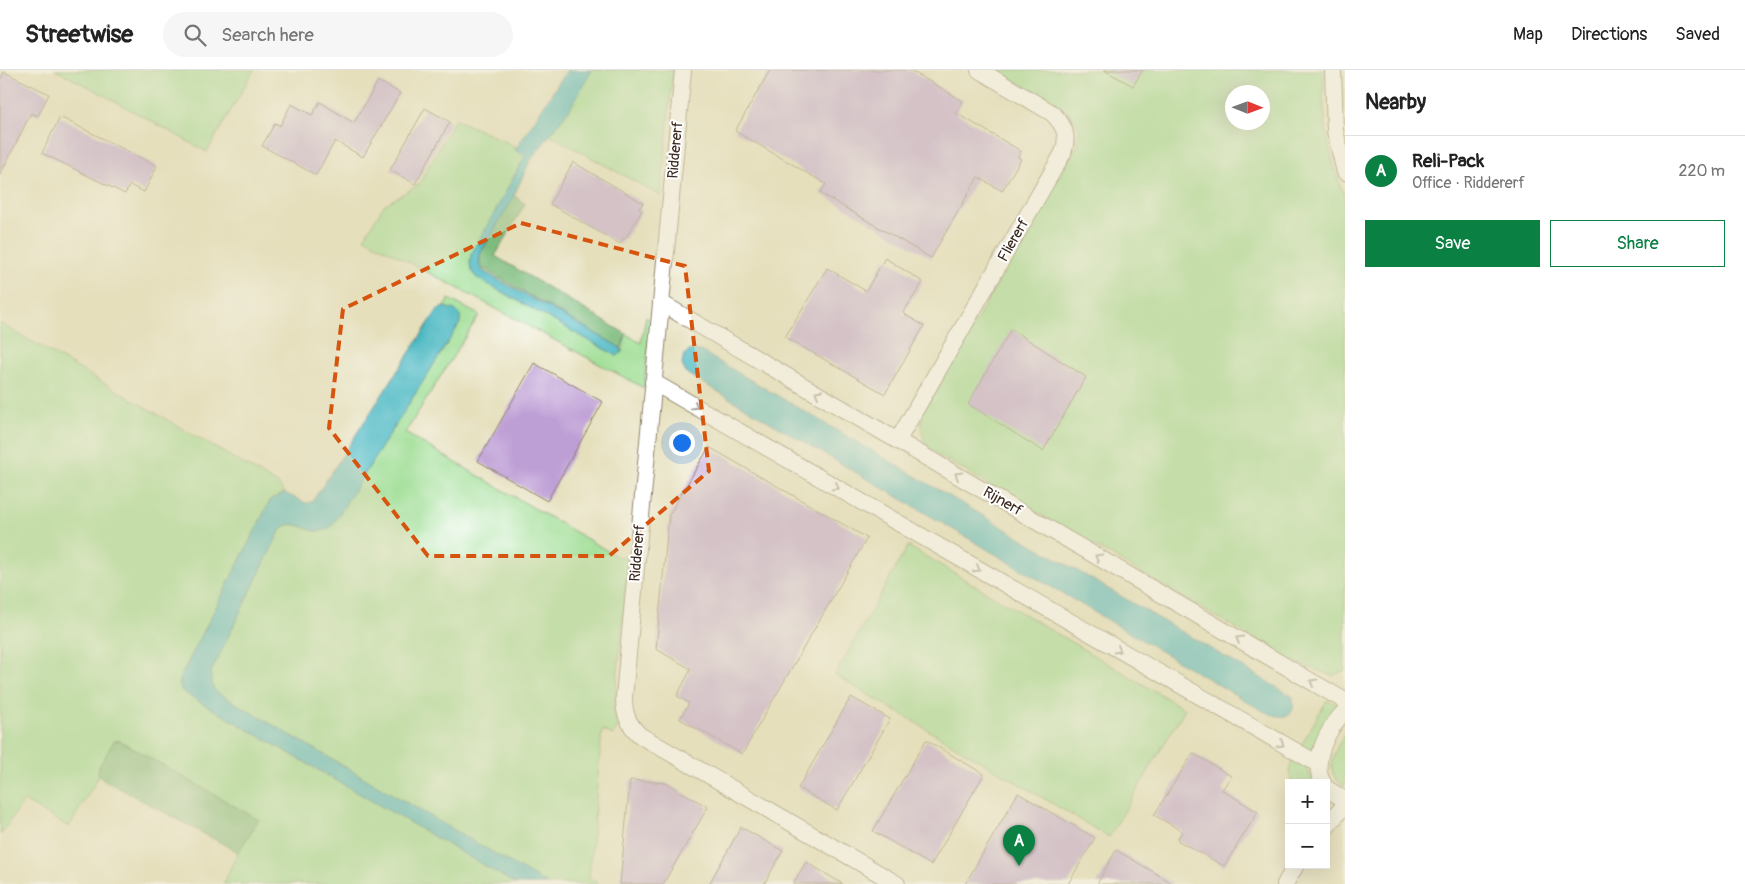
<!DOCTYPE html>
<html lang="en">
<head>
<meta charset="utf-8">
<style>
	body { margin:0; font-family:Pangolin,sans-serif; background:#f6f6f6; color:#222 }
	.controls { position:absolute; right:15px; bottom:15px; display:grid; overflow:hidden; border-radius:0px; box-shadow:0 5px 20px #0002 }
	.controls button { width:45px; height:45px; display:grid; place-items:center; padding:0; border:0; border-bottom:1px solid #e0e0e0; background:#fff; color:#222; font:25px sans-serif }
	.compass { position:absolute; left:1225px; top:15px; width:45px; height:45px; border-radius:50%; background:#fff; box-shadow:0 5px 20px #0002; rotate:91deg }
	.you { position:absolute; left:681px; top:372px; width:18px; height:18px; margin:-12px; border:4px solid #fff; border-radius:50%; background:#1a73e8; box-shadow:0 0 0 8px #1a73e833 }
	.badge { display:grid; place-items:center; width:32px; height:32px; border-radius:50%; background:#0b8043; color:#fff; font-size:16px; font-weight:700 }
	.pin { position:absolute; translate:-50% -41px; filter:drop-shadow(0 1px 2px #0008) }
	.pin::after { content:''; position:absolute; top:26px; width:18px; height:15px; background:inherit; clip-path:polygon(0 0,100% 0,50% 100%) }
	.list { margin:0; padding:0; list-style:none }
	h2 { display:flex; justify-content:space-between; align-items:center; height:65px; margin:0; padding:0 20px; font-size:21px }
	h2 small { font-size:16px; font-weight:400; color:#767676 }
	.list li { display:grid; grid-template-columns:32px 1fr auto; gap:15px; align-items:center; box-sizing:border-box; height:70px; padding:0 20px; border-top:1px solid #e0e0e0 }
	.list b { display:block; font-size:19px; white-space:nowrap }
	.list p { margin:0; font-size:16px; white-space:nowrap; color:#767676 }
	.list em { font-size:16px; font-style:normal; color:#767676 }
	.actions { display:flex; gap:10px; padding:15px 20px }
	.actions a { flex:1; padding:11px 0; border:1px solid #0b8043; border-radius:0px; text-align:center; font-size:18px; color:#0b8043 }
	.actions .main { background:#0b8043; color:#fff }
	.icon { flex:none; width:28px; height:28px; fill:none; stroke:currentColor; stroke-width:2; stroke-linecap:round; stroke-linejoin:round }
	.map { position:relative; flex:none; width:1345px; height:814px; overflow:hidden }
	header { display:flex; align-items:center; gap:30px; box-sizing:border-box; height:70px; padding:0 25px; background:#fff; border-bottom:1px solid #e0e0e0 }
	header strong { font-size:24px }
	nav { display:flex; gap:28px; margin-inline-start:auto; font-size:18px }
	.search { width:350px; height:45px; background:#f6f6f6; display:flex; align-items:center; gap:12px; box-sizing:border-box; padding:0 18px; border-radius:28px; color:#767676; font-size:19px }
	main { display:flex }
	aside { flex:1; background:#fff }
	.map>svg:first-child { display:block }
	.green { fill:#9edd93; stroke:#6c8458; fill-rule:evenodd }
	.forest { fill:#7ebc7d; stroke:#5c734e }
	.water { fill:#48b7c1; stroke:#427070 }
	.building { fill:#be9fd5 }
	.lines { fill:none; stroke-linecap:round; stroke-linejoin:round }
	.minor-casing { stroke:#90846c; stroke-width:18 }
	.minor { stroke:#fff; stroke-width:16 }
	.oneway { stroke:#a79f9a }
	.marked { fill:none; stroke:#d7540e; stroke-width:4; stroke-dasharray:10 6; stroke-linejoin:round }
	.labels { text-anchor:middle; stroke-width:4; stroke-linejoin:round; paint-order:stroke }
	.street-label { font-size:15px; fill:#3b2a1e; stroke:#fff }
</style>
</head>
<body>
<header>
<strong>Streetwise</strong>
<div class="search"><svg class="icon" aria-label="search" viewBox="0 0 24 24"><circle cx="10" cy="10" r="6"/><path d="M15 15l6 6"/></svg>Search here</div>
<nav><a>Map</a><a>Directions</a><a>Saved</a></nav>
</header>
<main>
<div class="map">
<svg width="1345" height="814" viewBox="0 0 1345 814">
	<rect width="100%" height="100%" fill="#fff"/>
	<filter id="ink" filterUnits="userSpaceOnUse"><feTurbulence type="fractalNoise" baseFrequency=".02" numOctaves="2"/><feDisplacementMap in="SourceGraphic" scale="10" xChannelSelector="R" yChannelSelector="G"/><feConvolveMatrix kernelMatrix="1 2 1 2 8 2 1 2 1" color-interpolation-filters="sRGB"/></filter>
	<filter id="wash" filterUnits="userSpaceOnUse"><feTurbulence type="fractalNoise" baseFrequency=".0096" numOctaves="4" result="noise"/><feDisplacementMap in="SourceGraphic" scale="20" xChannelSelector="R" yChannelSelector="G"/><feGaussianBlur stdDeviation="1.12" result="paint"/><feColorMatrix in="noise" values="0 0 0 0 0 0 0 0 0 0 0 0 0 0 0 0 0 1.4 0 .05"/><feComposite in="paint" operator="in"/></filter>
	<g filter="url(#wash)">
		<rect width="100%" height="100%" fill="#e5dfbb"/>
		<g class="green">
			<path d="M55,0h199l-47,82 -114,-63z"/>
			<path d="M592,0h81l-12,126 -111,-61 21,-28z"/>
			<path d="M996,0h328c-3,43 4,87 21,127v473l-13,6 -41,-16 -355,-206c-14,-12 -18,-26 -12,-43l154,-267 1,-16 -11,-17zM1232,22h30v30h-30z"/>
			<path d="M455,49l62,28 -2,3 10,6 -54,99c-2,10 -1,16 6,23l140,78 5,-4 4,-18 15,9 5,-26 5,4 -7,67 -280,-150 20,-33 34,-20z"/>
			<path d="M449,229l30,16 -74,118 213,124h11l-15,152 4,18 -5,8 -11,-5 -13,148 11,6h-53l-329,-191 -5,-5 -3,-14 70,-143c15,-18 31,10 51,-4l129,-204v-8l-5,-5 -11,-3z"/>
			<path d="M0,253l278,161 7,9 -14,6 -91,179 -1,5 4,9 333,192h-293l15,-32 21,-32 -139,-79h-6l-15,35 -30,51 -45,-26 -24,34z"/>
			<path d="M908,476l277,163 -76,128 -274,-162z"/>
			<path d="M1327,630l12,5 -27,49 -13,-5z"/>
			<path d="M1345,663v53c-24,-13 -10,-35 0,-53z"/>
			<path d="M1293,688l13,8 8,17h-23l-2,-13z"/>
		</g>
		<g class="forest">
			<path d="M514,125l11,9 -30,52 131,78 -5,14 -141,-81v-13z"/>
			<path d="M114,671h6l139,79 -21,32 -136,-73 -4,-4 1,-8z"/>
		</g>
		<g class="water">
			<path d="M567,0h25l-21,37 -41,54 -18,39 -32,54 -1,10 4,7 138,77 1,4 -5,4 -140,-78c-7,-7 -8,-14 -6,-23l54,-99 -10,-6z"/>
			<path d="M444,237l11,3 5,5v8l-129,204c-21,14 -35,-15 -51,4l-70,143 3,14 5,5 329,191h-31l-333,-192 -3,-5v-9l91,-179 14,-6 21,10 6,-1 126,-193z"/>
			<path d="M695,280l6,1 584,341 8,5c4,25 -14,21 -30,14l-577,-338 -4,-8 1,-8 5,-6z"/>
		</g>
		<g id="blocks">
			<g class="building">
				<path d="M770,0h140l53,31 -7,12 65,38 -3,6 3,2 -19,32 -24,-14 -47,81 -111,-65 6,-9 -91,-53z"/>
				<path d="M1104,0h39l-10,16z"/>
				<path d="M4,2l45,22 -11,22 -7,-3 -31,62v-95z"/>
				<path d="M378,11l22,12 -37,64 -28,-16 -19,34 -54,-29 13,-23 5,3 11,-22 21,11 8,-13 34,21z"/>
				<path d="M425,38l25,14 -35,62 -25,-14z"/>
				<path d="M60,47l97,49 -13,26 -14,-7 -5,9 -83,-41z"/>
				<path d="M573,92l70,41 -4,6 3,2 -17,28 -2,-1 -3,6 -70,-40z"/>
				<path d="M885,188l38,24 -20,31 21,13 -39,68 -100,-57 42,-69 39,23z"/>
				<path d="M1011,259l75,48 -43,74 -75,-47z"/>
				<path d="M534,293l69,39 -56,99 -69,-40z"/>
				<path d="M709,377l158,91 -125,216 -62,-35 9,-16 -12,-7 14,-27 -35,-20 13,-134z"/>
				<path d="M851,627l39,22 -53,91 -39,-22z"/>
				<path d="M926,670l58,34 -53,91 -58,-34z"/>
				<path d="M1193,683l38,23 -9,14 36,22 -34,54 -47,-26 5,-9 -28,-16z"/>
				<path d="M630,710l36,3 42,24 -45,77h-43z"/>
				<path d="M1018,723l77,45 -27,46h-103z"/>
				<path d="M741,757l42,24 -19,33h-55z"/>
				<path d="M1116,780l58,34h-77z"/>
				<path d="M806,792l37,22h-50z"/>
			</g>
		</g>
	</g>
	<g filter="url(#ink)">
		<use href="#blocks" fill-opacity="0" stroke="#90846c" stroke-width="1"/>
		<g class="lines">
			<g class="minor-casing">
				<g id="minor">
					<path d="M683,0l-59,627c0,17 4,28 17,39l256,148"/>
					<path d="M1333,0l2,61 10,41"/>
					<path d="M661,233l684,398"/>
					<path d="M653,312l665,382"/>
					<path d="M898,370l165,-287c6,-17 2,-27 -11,-40l-73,-43"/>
					<path d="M1323,713c-13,-22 6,-56 22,-72"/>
					<path d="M1326,718l19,12"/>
					<path d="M1326,758l19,-24"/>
					<path d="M1285,814l11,-19"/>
				</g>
			</g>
			<use href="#minor" class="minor"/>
		</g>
		<defs><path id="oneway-chevron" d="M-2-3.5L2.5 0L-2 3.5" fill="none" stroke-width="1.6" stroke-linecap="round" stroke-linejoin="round" transform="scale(1.25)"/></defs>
		<g class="oneway">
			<use href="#oneway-chevron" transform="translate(818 323) rotate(-150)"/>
			<use href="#oneway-chevron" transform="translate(695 336) rotate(30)"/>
			<use href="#oneway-chevron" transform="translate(958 405) rotate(-150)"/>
			<use href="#oneway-chevron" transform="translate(836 417) rotate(30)"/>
			<use href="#oneway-chevron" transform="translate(1098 487) rotate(-150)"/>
			<use href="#oneway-chevron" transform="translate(977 499) rotate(30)"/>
			<use href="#oneway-chevron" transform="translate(1239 569) rotate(-150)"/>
			<use href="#oneway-chevron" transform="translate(1118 580) rotate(30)"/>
			<use href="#oneway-chevron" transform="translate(1313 612) rotate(-150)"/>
			<use href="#oneway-chevron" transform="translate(1281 674) rotate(30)"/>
		</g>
	</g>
	<path d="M0 0H1345V814H0ZM521,153l164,43 24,205 -100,85h-181l-99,-128 14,-119z" fill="#e5dfbb" fill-opacity=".55" fill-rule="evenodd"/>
	<path class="marked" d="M521,153l164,43 24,205 -100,85h-181l-99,-128 14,-119z"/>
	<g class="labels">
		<g class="street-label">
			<text transform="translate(675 80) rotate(-85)" y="5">Riddererf</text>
			<text transform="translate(1013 170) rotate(-60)" y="5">Fliererf</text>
			<text transform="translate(1003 431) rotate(30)" y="5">Rijnerf</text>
			<text transform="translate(637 483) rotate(-85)" y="5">Riddererf</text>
		</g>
	</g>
</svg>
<div class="controls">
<button>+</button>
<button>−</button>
</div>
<svg class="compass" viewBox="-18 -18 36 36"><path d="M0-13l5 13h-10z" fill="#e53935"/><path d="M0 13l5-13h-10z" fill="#767676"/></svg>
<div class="you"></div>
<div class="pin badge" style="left:1019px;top:796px">A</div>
</div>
<aside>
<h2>Nearby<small></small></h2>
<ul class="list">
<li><span class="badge">A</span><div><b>Reli-Pack</b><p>Office · Riddererf</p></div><em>220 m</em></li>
</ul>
<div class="actions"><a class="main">Save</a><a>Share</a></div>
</aside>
</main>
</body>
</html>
